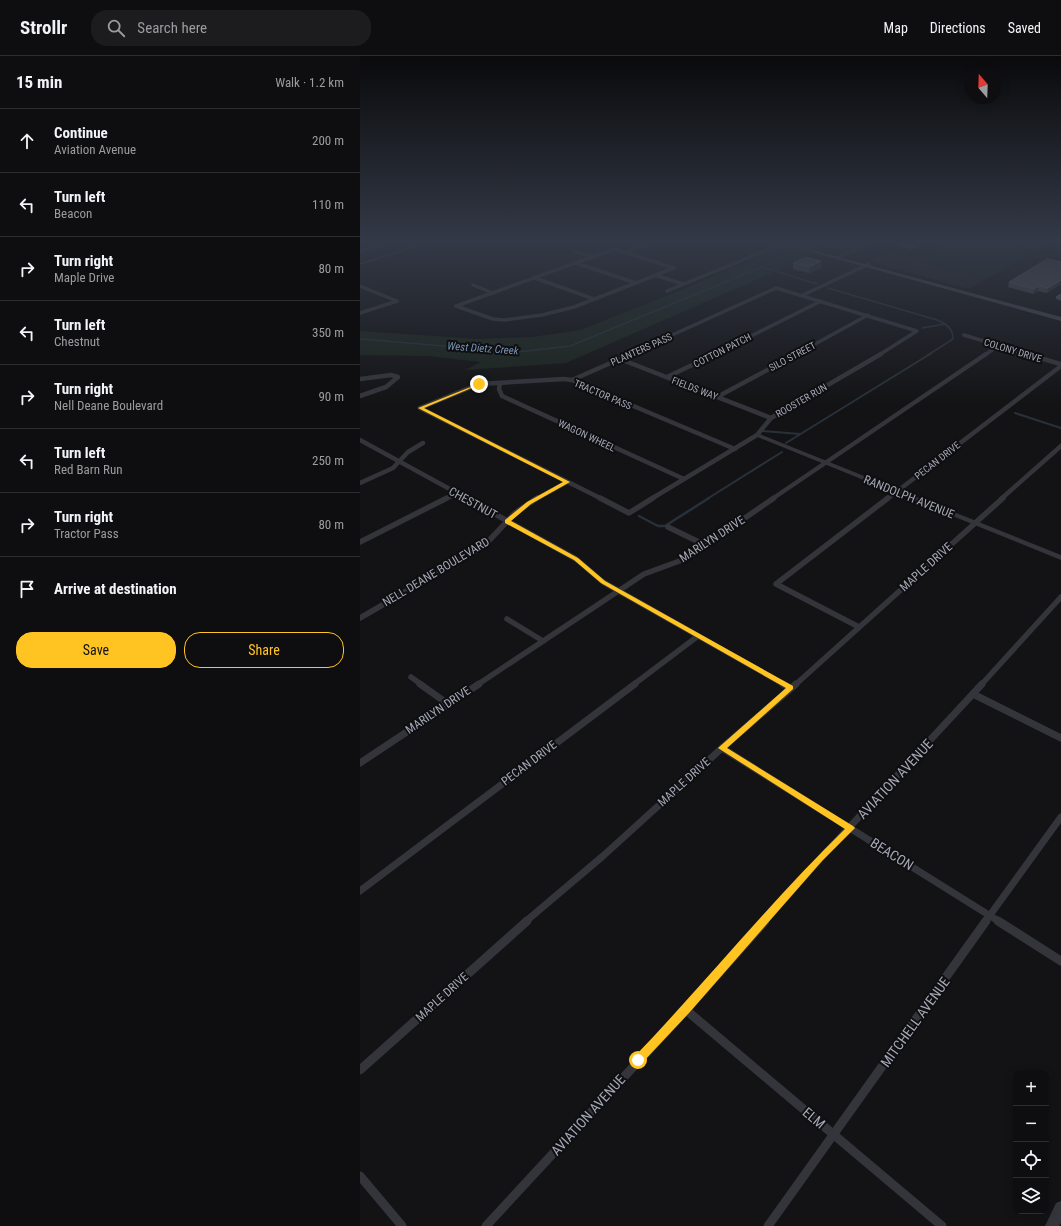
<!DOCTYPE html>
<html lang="en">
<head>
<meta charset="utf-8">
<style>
	body { margin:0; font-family:"Roboto Condensed",sans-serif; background:#1c1c1e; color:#f1f3f6 }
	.controls { position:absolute; right:12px; bottom:12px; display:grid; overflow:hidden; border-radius:8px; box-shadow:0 2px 10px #0003 }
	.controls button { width:36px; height:36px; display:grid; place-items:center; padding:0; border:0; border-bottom:1px solid #2e2e30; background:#0e0e10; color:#f1f3f6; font:20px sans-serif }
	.compass { position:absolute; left:605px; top:12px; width:36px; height:36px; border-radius:50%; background:#0e0e10; box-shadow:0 2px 10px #0003; rotate:341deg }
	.stop { position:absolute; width:12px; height:12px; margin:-9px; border:3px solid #ffc322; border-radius:50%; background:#fff }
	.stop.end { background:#ffc322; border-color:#fff; box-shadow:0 1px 4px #0008 }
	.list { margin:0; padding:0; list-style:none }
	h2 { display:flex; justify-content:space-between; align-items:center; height:52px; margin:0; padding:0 16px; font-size:17px }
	h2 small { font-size:13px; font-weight:400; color:#9b9c9f }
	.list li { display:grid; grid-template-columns:26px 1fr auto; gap:12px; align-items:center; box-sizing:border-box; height:64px; padding:0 16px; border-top:1px solid #2e2e30 }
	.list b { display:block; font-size:15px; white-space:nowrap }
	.list p { margin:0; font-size:13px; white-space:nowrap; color:#9b9c9f }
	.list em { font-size:13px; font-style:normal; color:#9b9c9f }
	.actions { display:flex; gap:8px; padding:12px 16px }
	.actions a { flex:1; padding:9px 0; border:1px solid #ffc322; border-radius:16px; text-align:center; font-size:14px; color:#ffc322 }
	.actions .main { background:#ffc322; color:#111 }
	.icon { flex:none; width:22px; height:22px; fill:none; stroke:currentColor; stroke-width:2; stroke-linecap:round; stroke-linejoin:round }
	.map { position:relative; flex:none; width:701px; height:1170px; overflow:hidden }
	header { display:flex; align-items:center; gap:24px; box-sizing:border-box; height:56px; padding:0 20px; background:#0e0e10; border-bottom:1px solid #2e2e30 }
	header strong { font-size:19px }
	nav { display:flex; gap:22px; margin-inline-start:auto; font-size:14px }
	.search { width:280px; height:36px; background:#1c1c1e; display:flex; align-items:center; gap:10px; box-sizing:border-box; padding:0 14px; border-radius:16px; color:#9b9c9f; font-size:15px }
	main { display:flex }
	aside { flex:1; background:#0e0e10 }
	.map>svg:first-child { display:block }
	.built { fill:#1f1f23 }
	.green { fill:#1b241d }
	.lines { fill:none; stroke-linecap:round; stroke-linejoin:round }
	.stream-far2 { stroke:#28313a; stroke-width:1.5 }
	.stream-far1 { stroke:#28313a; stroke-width:2 }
	.stream { stroke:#28313a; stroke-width:2.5 }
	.minor-far4 { stroke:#34353b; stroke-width:3.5 }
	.minor-far3 { stroke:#34353b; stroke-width:4.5 }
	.minor-far2 { stroke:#34353b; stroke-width:5.5 }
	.minor-far1 { stroke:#34353b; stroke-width:7 }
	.minor { stroke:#34353b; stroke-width:9 }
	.tertiary { fill:#34353b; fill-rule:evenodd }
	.secondary { fill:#42434b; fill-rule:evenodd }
	.wall { fill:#44444b }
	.shaded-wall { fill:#2c2c31 }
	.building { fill:#4f4f57; stroke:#5c5d66 }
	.route { fill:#ffc322 }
	.labels { text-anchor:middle; stroke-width:4; stroke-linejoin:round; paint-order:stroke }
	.far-street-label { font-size:10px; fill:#a4a8b7; stroke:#0f0e10 }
	.far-water-label { font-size:11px; font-style:italic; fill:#7794b6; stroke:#0f0e10 }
	.street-label { font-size:12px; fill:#a4a8b7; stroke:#0f0e10 }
	.near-street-label { font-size:14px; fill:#a4a8b7; stroke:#0f0e10 }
</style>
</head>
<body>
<header>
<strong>Strollr</strong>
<div class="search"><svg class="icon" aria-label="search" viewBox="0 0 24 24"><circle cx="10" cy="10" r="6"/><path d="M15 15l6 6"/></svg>Search here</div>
<nav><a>Map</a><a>Directions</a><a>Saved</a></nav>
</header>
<main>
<aside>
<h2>15 min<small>Walk · 1.2 km</small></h2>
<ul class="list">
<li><svg class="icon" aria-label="ahead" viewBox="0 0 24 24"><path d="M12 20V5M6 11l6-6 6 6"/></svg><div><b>Continue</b><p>Aviation Avenue</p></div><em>200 m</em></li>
<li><svg class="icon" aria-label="left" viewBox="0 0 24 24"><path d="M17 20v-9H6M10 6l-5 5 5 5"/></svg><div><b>Turn left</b><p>Beacon</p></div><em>110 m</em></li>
<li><svg class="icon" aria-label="right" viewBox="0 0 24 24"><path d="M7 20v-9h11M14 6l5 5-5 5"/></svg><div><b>Turn right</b><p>Maple Drive</p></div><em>80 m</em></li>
<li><svg class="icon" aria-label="left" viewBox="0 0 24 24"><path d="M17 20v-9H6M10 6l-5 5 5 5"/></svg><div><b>Turn left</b><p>Chestnut</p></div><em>350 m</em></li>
<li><svg class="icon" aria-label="right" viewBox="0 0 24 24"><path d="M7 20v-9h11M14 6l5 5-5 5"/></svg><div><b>Turn right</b><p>Nell Deane Boulevard</p></div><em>90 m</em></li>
<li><svg class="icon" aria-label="left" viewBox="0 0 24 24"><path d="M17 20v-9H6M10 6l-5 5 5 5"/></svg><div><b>Turn left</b><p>Red Barn Run</p></div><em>250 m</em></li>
<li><svg class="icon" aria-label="right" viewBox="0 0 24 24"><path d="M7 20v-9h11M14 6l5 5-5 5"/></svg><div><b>Turn right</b><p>Tractor Pass</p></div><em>80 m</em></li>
<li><svg class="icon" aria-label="arrive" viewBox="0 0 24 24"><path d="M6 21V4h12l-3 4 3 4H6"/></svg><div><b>Arrive at destination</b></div></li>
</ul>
<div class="actions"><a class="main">Save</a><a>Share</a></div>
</aside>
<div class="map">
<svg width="701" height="1170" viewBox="0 0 701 1170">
	<rect width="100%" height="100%" fill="#131315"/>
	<path class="built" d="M529,196l23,6 75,20 -18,11 -100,-28z"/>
	<g class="green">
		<path d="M435,185h76l-30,13 -9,-2 -17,2 -249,109 -101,7 16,-8 -54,-6 -67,-1v-24l117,8 55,-2 48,-7 99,-39z"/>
		<path d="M570,185h131v5l-9,-2 -65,34 -75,-20 26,-11 -7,-3 4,-2z"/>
	</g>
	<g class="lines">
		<g class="stream-far2">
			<path d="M402,211l55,17"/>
			<path d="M468,232l109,32c9,4 16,8 16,19l-25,16"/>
			<path d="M562,272l23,-4"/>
			<path d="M0,283l157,13 53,-6 255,-105"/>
		</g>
		<g class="stream-far1">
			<path d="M655,357l46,15"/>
			<path d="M403,375l37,3"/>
			<path d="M426,387l144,-89"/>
			<path d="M347,443l75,-47"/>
		</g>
		<path class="stream" d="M279,460l19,10h7l44,-28"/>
		<g class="minor-far4">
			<path d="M0,195l34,-10"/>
			<path d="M214,195l19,6"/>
			<path d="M264,196l33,-11"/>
			<path d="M477,202l38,-17"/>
			<path d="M216,207l60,20"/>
			<path d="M295,219l28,9"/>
			<path d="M175,222l59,21"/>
			<path d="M113,229l20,8"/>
			<path d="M0,230l37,15"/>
			<path d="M307,235l117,-48"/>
			<path d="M443,239l66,-31"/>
			<path d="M96,250l158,-57 60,19"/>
			<path d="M96,250l37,13 11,1 38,-5 32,-8 100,-39"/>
			<path d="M0,257l37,-12"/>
			<path d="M604,279l65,20"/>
			<path d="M268,299l148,-67 141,43 -38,24"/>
			<path d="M353,299l108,-54"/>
			<path d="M435,299l73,-40"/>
			<path d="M625,299l14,-10"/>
		</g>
		<g class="minor-far3">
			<path d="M666,298l35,10"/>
			<path d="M260,303l151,59"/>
			<path d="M307,321l48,-23"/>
			<path d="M0,323l31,-4 7,2 -12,10 -26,9"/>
			<path d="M212,324l59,-26"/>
			<path d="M140,327l-1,6 3,7 182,83"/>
			<path d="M357,341l80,-43"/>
			<path d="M60,352l182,91"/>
			<path d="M60,352l59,-24 85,-5 8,1 163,69"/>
			<path d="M0,384l108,59"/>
			<path d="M0,427l33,-15 15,-16 15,-9"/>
			<path d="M85,443l11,-5"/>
			<path d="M176,443l31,-17"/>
			<path d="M291,443l106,-64 14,-17 110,-64"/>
			<path d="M412,443l214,-145"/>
			<path d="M527,443l174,-133"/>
			<path d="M641,443l60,-53"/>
		</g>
		<g class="minor-far2">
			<path d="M106,442l110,61 27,23 182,103"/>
			<path d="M240,442l29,15 24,-15"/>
			<path d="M308,471l37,18"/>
			<path d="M0,486l87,-44"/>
			<path d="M0,562l124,-72 31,-33 22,-15"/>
			<path d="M147,563l36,22"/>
			<path d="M499,571l-83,-43 112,-86"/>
			<path d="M51,621l11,8"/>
			<path d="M117,629l167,-111 41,-15 89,-61"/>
			<path d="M273,629l65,-49"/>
			<path d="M435,629l208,-187"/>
			<path d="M621,629l80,-88"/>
		</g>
		<g class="minor-far1">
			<path d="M60,628l28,20"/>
			<path d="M423,628l7,4"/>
			<path d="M613,638l88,44"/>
			<path d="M362,692l278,174"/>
			<path d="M0,707l119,-79"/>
			<path d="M0,835l275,-207"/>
			<path d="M165,866l78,-66 119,-108 74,-64"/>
			<path d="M404,866l56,-63 162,-175"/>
			<path d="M625,866l76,-105"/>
		</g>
		<g class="minor">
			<path d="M638,865l63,40"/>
			<path d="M326,954l256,216"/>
			<path d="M0,1014l167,-149"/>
			<path d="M0,1120l42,50"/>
			<path d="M126,1170l200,-216 79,-89"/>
			<path d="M408,1170l218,-305"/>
		</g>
		<g class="tertiary">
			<path d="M70,185h6l-76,24v-2z"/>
			<path d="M427,185h6l-9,3 -2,-1z"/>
			<path d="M397,377l304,122v5l-306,-124v-2z"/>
			<path d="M701,1145v22l-2,3h-14l11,-23z"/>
		</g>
		<path class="secondary" d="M412,185h7l282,76v4z"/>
	</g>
	<g class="wall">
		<path d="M565,187l-13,7 -15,-4v-2z"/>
		<path d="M461,205v7l-12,5 -16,-4v-6z"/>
		<path d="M701,206v22l-14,9 -9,-2 -5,3 -25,-7 1,-5z"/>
		<path d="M701,238v7l-5,-2v-2z"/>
	</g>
	<g class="shaded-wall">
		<path d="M566,185l-1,2 -13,7v-2z"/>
		<path d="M461,205v7l-12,5v-6z"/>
		<path d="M701,224v4l-14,9 1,-5z"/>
		<path d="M679,230l-1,5 -5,3 1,-5z"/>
	</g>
	<g class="building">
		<path d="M544,185h22l-14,7 -15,-4z"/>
		<path d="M446,201l15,4 -12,6 -16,-4z"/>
		<path d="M687,203l14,3v18l-13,8 -9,-2 -5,3 -25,-7z"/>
		<path d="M701,238v4l-5,-1z"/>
	</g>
	<linearGradient id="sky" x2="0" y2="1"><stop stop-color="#0a0a0c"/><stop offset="0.53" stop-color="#333946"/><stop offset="1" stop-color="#333946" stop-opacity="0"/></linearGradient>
	<rect width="701" height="349" fill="url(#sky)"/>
	<path class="route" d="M118,328h3l-57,24 146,74 -39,22 -20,17 67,37 27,23 188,105v3l-66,59 126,78 2,2 -33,33 -133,152 -47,50 -4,2 -3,-2 -2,-3 2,-4c71,-74 136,-155 210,-227l-127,-81 68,-60 -185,-105 -27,-23 -69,-37v-3l22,-18 36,-20 -145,-74z"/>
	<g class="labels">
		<g class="far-street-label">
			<text transform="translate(281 293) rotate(-24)" y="4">PLANTERS PASS</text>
			<text transform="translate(362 294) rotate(-27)" y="4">COTTON PATCH</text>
			<text transform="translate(653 294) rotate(17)" y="4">COLONY DRIVE</text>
			<text transform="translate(432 300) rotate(-28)" y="4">SILO STREET</text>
			<text transform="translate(335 332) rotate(21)" y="4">FIELDS WAY</text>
			<text transform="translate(243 338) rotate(23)" y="4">TRACTOR PASS</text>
			<text transform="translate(441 344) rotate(-30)" y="4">ROOSTER RUN</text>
			<text transform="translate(227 379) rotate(25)" y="4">WAGON WHEEL</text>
			<text transform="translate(577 404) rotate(-38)" y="4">PECAN DRIVE</text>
		</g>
		<g class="far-water-label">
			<text transform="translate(123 292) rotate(4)" y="4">West Dietz Creek</text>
		</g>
		<g class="street-label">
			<text transform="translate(549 441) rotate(22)" y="4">RANDOLPH AVENUE</text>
			<text transform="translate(113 447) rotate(29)" y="4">CHESTNUT</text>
			<text transform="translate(352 483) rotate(-33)" y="4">MARILYN DRIVE</text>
			<text transform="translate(566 511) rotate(-42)" y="4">MAPLE DRIVE</text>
			<text transform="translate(76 516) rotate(-31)" y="4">NELL DEANE BOULEVARD</text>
			<text transform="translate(78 654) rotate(-34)" y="4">MARILYN DRIVE</text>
			<text transform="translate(169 707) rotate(-37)" y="4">PECAN DRIVE</text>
			<text transform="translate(324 726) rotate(-42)" y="4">MAPLE DRIVE</text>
			<text transform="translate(82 941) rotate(-42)" y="4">MAPLE DRIVE</text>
		</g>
		<g class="near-street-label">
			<text transform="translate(535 723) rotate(-47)" y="5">AVIATION AVENUE</text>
			<text transform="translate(532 798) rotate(32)" y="5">BEACON</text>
			<text transform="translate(555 966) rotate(-54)" y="5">MITCHELL AVENUE</text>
			<text transform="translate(228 1059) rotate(-48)" y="5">AVIATION AVENUE</text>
			<text transform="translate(454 1062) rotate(40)" y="5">ELM</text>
		</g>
	</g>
</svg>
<div class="controls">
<button>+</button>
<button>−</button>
<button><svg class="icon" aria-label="locate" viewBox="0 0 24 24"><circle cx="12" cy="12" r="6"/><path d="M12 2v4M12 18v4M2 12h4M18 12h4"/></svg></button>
<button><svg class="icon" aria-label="layers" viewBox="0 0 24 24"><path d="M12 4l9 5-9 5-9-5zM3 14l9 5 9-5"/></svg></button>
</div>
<svg class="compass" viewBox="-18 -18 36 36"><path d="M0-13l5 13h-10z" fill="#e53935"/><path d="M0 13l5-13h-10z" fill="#9b9c9f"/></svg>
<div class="stop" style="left:278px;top:1004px"></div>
<div class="stop end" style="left:119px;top:328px"></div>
</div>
</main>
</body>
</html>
